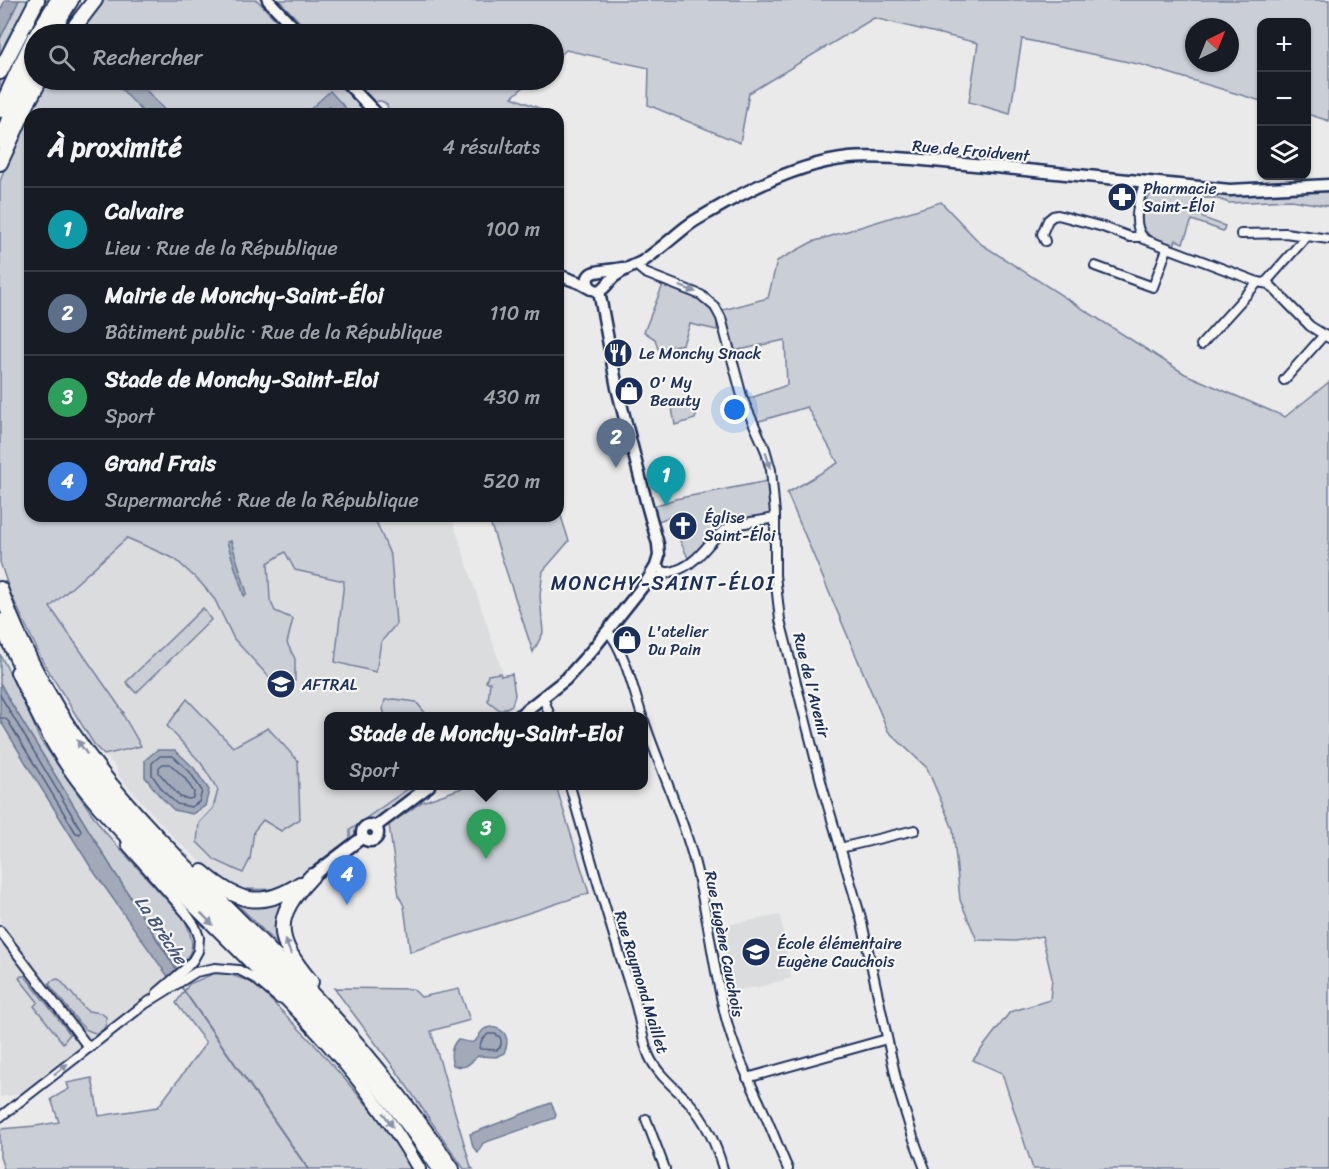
<!DOCTYPE html>
<html lang="fr">
<head>
<meta charset="utf-8">
<style>
	body { margin:0; font-family:Sriracha,sans-serif; background:#20242c; color:#f1f3f6 }
	.controls { position:absolute; right:18px; top:18px; display:grid; overflow:hidden; border-radius:12px; box-shadow:0 2px 4px #0004 }
	.controls button { width:54px; height:54px; display:grid; place-items:center; padding:0; border:0; border-bottom:2px solid #363941; background:#171b24; color:#f1f3f6; font:30px sans-serif }
	.compass { position:absolute; left:1185px; top:18px; width:54px; height:54px; border-radius:50%; background:#171b24; box-shadow:0 2px 4px #0004; rotate:43deg }
	.you { position:absolute; left:735px; top:410px; width:21px; height:21px; margin:-15px; border:4px solid #fff; border-radius:50%; background:#1a73e8; box-shadow:0 0 0 9px #1a73e833 }
	.badge { display:grid; place-items:center; width:39px; height:39px; border-radius:50%; background:#2563eb; color:#fff; font-size:20px; font-weight:700 }
	.pin { position:absolute; translate:-50% -50px; filter:drop-shadow(0 2px 3px #0008) }
	.pin::after { content:''; position:absolute; top:32px; width:21px; height:18px; background:inherit; clip-path:polygon(0 0,100% 0,50% 100%) }
	.popup { position:absolute; left:324px; top:712px; width:324px; height:78px; box-sizing:border-box; display:grid; place-content:center; border-radius:12px; background:#171b24; filter:drop-shadow(0 2px 4px #0005); font-size:20px; white-space:nowrap; color:#9ea1a6 }
	.popup b { font-size:22px; color:#f1f3f6 }
	.popup::after { content:''; position:absolute; left:50%; top:100%; margin-left:-12px; border:12px solid transparent; border-top-color:#171b24 }
	.list { margin:0; padding:0; list-style:none }
	h2 { display:flex; justify-content:space-between; align-items:center; height:78px; margin:0; padding:0 24px; font-size:26px }
	h2 small { font-size:20px; font-weight:400; color:#9ea1a6 }
	.list li { display:grid; grid-template-columns:39px 1fr auto; gap:18px; align-items:center; box-sizing:border-box; height:84px; padding:0 24px; border-top:2px solid #363941 }
	.list b { display:block; font-size:22px; white-space:nowrap }
	.list p { margin:0; font-size:20px; white-space:nowrap; color:#9ea1a6 }
	.list em { font-size:20px; font-style:normal; color:#9ea1a6 }
	.icon { flex:none; width:33px; height:33px; fill:none; stroke:currentColor; stroke-width:2; stroke-linecap:round; stroke-linejoin:round }
	.map { position:relative; flex:none; width:1329px; height:1169px; overflow:hidden }
	.search { position:absolute; background:#171b24; box-shadow:0 2px 4px #0004; left:24px; top:24px; width:540px; height:66px; display:flex; align-items:center; gap:15px; box-sizing:border-box; padding:0 21px; border-radius:33px; color:#9ea1a6; font-size:22px }
	.panel { position:absolute; background:#171b24; box-shadow:0 2px 4px #0004; left:24px; top:108px; width:540px; height:414px; border-radius:18px }
	.map>svg:first-child { display:block }
	.built { fill:#dadcde }
	.green { fill:#caced5; stroke:#727e9a; stroke-width:1.5; fill-rule:evenodd }
	.water { fill:#a2aaba; stroke:#6c7995; stroke-width:1.5 }
	.lines { fill:none; stroke-linecap:round; stroke-linejoin:round }
	.shore { stroke:#516083; stroke-width:1.5 }
	.stream { stroke:#6c7995; stroke-width:2 }
	.street-casing { stroke:#1b2f5e; stroke-width:12 }
	.secondary-casing { stroke:#1b2f5e; stroke-width:15 }
	.primary-casing { stroke:#1b2f5e; stroke-width:16 }
	.highway-casing { stroke:#1b2f5e; stroke-width:18 }
	.street { stroke:#f6f6f2; stroke-width:8 }
	.secondary { stroke:#f6f6f2; stroke-width:10 }
	.primary { stroke:#f6f6f2; stroke-width:12 }
	.highway { stroke:#f6f6f2; stroke-width:14 }
	.oneway { fill:#8892a8 }
	.labels { text-anchor:middle; stroke-width:4.5; stroke-linejoin:round; paint-order:stroke }
	.street-label { font-size:16px; fill:#1b2f5e; stroke:#f6f6f2 }
	.poi-label { font-size:16px; fill:#1b2f5e; stroke:#f6f6f2; text-anchor:start }
	.water-label { font-size:18px; font-style:italic; fill:#44547a; stroke:#f6f6f2 }
	.quarter-label { font-size:20px; letter-spacing:1.5px; fill:#1b2f5e; stroke:#f6f6f2 }
</style>
</head>
<body>
<div class="map">
<svg width="1329" height="1169" viewBox="0 0 1329 1169">
	<rect width="100%" height="100%" fill="#e9eae9"/>
	<filter id="ink" filterUnits="userSpaceOnUse"><feTurbulence type="fractalNoise" baseFrequency=".0167" numOctaves="2"/><feDisplacementMap in="SourceGraphic" scale="12" xChannelSelector="R" yChannelSelector="G"/><feConvolveMatrix kernelMatrix="1 2 1 2 8 2 1 2 1" color-interpolation-filters="sRGB"/></filter>
	<g filter="url(#ink)">
		<g class="built">
			<path d="M322,516h129l63,191 -13,9h-173v70h84l-15,11 -14,8 -32,25 -1,8 -63,48 -8,3 -15,1 -16,-1 -4,4 -19,-10 -51,-45 -57,-64v-6l-22,-22 -52,-84 -17,-36 101,-88 48,21 26,24 14,16z"/>
			<path d="M0,720l33,55 59,94 79,112 -137,110 -34,6z"/>
			<path d="M780,915l11,63 -35,10 -1,-1 -27,5 3,-7 -10,-59z"/>
		</g>
		<g class="green">
			<path d="M19,0h10l-23,41 -6,15v-17z"/>
			<path d="M42,0h8l-27,46 -23,48v-12l12,-26z"/>
			<path d="M102,0h155l32,34h-213z"/>
			<path d="M279,0h1050v121l-22,-7 -1,-92h-44l-1,79 -119,-36 -120,-26 -12,75 -41,-12 9,-59 -104,-25 -125,75 -9,50 -92,-38 1,-37 -83,-18 -12,11v-27h-243zM1194,27h36v36h-36z"/>
			<path d="M47,80h283l3,2 4,-2 28,28 -2,3 2,3h-335v402h342l3,3 16,38 5,67 -15,18 -5,30 -41,-10 9,-81 -49,-11 -10,-18 -17,11 2,37 5,11 18,8 -6,24 8,16v22l-26,-4 -35,-38 -19,-39 -14,-17 -26,-24 -48,-21 -77,69 74,106h-2l19,33 -37,9 -9,-9 -52,-84 -33,-70 -10,-30v-380c10,-33 30,-73 47,-102z"/>
			<path d="M354,80h178l-20,17 29,12 -1,5h-27l-14,-5 -5,5h-108l-1,-1 3,-4 -1,-4c-4,-4 -6,-5 -12,-3z"/>
			<path d="M1155,190l26,5 13,1 135,-6v16l-38,-6 -62,3 -14,-5h-10l-11,4 9,16 22,8 -2,5 -31,-11 -9,23 -7,-3 -2,5 -24,-9 -7,-8 -2,-8 4,-19z"/>
			<path d="M941,202l40,42 204,130 100,43 44,-35v787h-296l-31,-96 -29,-13 37,-48 40,-12 2,-22 -10,-42 -26,5 -39,-1 -17,-40 -7,-71 -26,-61 -39,-37 -101,-238 51,-30 -31,-56 -51,15 -8,-23 39,-14 -2,-45 -51,11 -11,-41 45,-12 9,-37 35,-19z"/>
			<path d="M664,282l37,16 16,19v13l-27,-6 -7,20 -25,5 -3,-10 -11,-7z"/>
			<path d="M700,404l-5,15 -20,6 -3,-17z"/>
			<path d="M768,481l3,31 -2,2 -48,10 -32,36 -20,-43 -13,5 -5,-15 24,-8z"/>
			<path d="M558,507l11,34 -26,30 -3,24 3,38 -10,19 -45,-136h70z"/>
			<path d="M203,608l8,12 -75,73 -10,-11z"/>
			<path d="M0,654l28,56 11,28 65,93 81,89c11,26 9,29 -7,51l-65,-101 -102,-167 -11,-20z"/>
			<path d="M500,673l1,3 11,-2 3,21 -3,10 -11,6 -13,-10 2,-19h-4l2,-7z"/>
			<path d="M187,699l46,48 35,-19 30,33 2,58 -19,12 -18,-11 -9,11 -4,28 -7,14 -28,-13 -18,-18 2,-19 14,-15 5,-18 -17,-27 -34,-37z"/>
			<path d="M395,699l21,3 12,14h-43l-2,-8 2,-8z"/>
			<path d="M412,786h10l-48,37h-6l-3,-4z"/>
			<path d="M468,786h88l33,107 -179,59 -6,-46 -5,-10 -10,-71 33,-23z"/>
			<path d="M359,824l2,4 -1,5 -73,56 -17,6 -26,-2 3,-4c14,1 27,1 40,-3l63,-48v-8z"/>
			<path d="M234,901c22,7 25,7 47,1v46z"/>
			<path d="M220,971l34,12 60,61 109,125h-419l-4,-12v-28l36,-3 23,-4 -8,-23 18,-10 -2,-6 25,-5 7,38 59,-9 48,-64 -30,-40 13,-19z"/>
			<path d="M21,976h4l45,58 -7,9 -29,-37 4,-4 -19,-24z"/>
			<path d="M57,979l3,1 25,29 3,2 13,2 5,4c1,10 -2,12 -9,17l-12,-5 -6,-6 -30,-39 2,-3z"/>
			<path d="M334,988l79,1 8,8 38,-8 11,31 -39,11 40,136 2,2h-9l-69,-100z"/>
		</g>
		<g class="water">
			<path d="M5,0h14l-19,39v-28z"/>
			<path d="M113,80h24l31,34h-23z"/>
			<path d="M330,91l21,23h-18l-1,-2 1,-2 -4,-4 -5,4 1,2 -2,2h-18z"/>
			<path d="M231,541l16,52 -3,3 -17,-54z"/>
			<path d="M0,683l11,20 102,167 64,101 -8,7 -77,-109 -59,-94 -33,-55z"/>
			<path d="M157,750h18l19,18 15,22 -4,16 -13,8 -18,-4 -15,-15 -14,-18v-17z"/>
			<path d="M491,1027c16,2 19,13 13,26l-8,4 -18,-1c-10,8 -11,14 -25,9 -3,-9 -3,-17 4,-25 5,0 12,3 16,2 8,-3 5,-14 18,-15z"/>
			<path d="M551,1103l5,11 -1,4 -72,25 -5,10 -5,-6 -3,-13z"/>
		</g>
		<g class="lines">
			<g class="shore">
				<path d="M0,695l81,135 -1,4 -4,-1 -68,-112 -4,-3h-4"/>
				<path d="M160,756h13l17,16 12,19 -3,11 -8,5 -14,-3 -13,-12 -12,-17v-12z"/>
				<path d="M163,764h7l14,13 10,15 -1,6 -4,1 -9,-2 -21,-24v-6z"/>
				<path d="M488,1034h7l5,3c2,5 2,10 -3,13l-16,-1 -2,-1 3,-8z"/>
			</g>
			<path class="stream" d="M180,985l128,184"/>
			<g class="street-casing">
				<g id="street">
					<path d="M1144,182c-4,18 -14,41 0,57l114,43 11,2 41,42 19,12"/>
					<path d="M1241,234l44,-1 44,6"/>
					<path d="M1045,241l-3,-7 6,-14 5,-4 5,-1 45,12 27,10h12"/>
					<path d="M637,263l2,5 6,5 56,22 14,12 6,11 22,82 22,49 6,21 4,44v61l5,45 43,169 38,129 38,174 14,45 12,32"/>
					<path d="M1095,266l58,21 14,-38"/>
					<path d="M1266,282l40,-45"/>
					<path d="M1201,345l57,-63"/>
					<path d="M1284,380l40,-45"/>
					<path d="M656,566c11,9 14,7 26,2 21,-10 29,-32 46,-40 14,-6 32,-7 47,-10"/>
					<path d="M646,583l24,-11"/>
					<path d="M608,632c15,14 27,63 34,84"/>
					<path d="M543,697l7,19"/>
					<path d="M644,721c15,44 35,87 48,132 16,55 20,114 35,169 8,31 23,59 36,88 9,20 16,39 25,59"/>
					<path d="M570,786c20,71 41,143 64,213 6,19 8,40 15,57 8,18 26,32 39,45 18,20 28,42 35,68"/>
					<path d="M126,845l60,68 9,13 4,11 -1,14 -5,9 -7,8 -29,25"/>
					<path d="M840,848l75,-18"/>
					<path d="M0,931l89,117"/>
					<path d="M747,1078l140,-39"/>
					<path d="M0,1117l145,-113 51,-32 19,-4 24,2 15,8 25,21"/>
					<path d="M646,1119l19,50"/>
				</g>
			</g>
			<g class="secondary-casing">
				<g id="secondary">
					<path d="M268,0l32,34"/>
					<path d="M344,80l33,34"/>
					<path d="M558,275l22,8 11,6"/>
					<path d="M599,291c8,-3 9,-10 16,-15 9,-7 19,-10 28,-15 15,-10 29,-23 43,-34 10,-8 21,-13 31,-19 41,-24 86,-45 132,-50 21,-2 43,0 64,1l317,31 99,-5"/>
					<path d="M599,291c-13,-2 -16,-17 -3,-19 8,-2 17,-2 26,-4"/>
					<path d="M519,716l47,-37 27,-30 54,-68 9,-15 3,-10 -1,-12 -12,-43 -29,-113 -18,-97"/>
					<circle cx="370" cy="833" r="8"/>
					<path d="M375,827l54,-41"/>
					<path d="M312,876l51,-39"/>
				</g>
			</g>
			<g class="primary-casing">
				<path id="primary" d="M17,672c15,32 31,66 51,95 30,44 69,81 106,119 87,88 183,174 245,283"/>
			</g>
			<g class="highway-casing">
				<g id="highway">
					<path d="M37,34l21,-34"/>
					<path d="M50,34l21,-34"/>
					<path d="M69,34l26,-34"/>
					<path d="M0,72l37,-72"/>
					<path d="M0,110l17,-37 17,-35"/>
					<path d="M0,142l17,-44 17,-35"/>
					<path d="M0,163l28,-61 12,-22"/>
					<path d="M0,589c24,67 59,130 103,186 29,37 62,71 95,104 42,42 84,83 124,126 48,51 90,106 130,164"/>
					<path d="M0,621c23,54 52,106 88,153 32,42 70,79 107,116 44,44 88,87 130,133 42,46 80,95 115,146"/>
					<path d="M202,872c35,30 58,38 98,12"/>
					<path d="M311,982c-37,-44 -39,-64 1,-106"/>
				</g>
			</g>
			<use href="#street" class="street"/>
			<use href="#secondary" class="secondary"/>
			<use href="#primary" class="primary"/>
			<use href="#highway" class="highway"/>
		</g>
		<defs><path id="oneway-solid" d="M-6-.8H1V-3.2L6.5 0L1 3.2V.8H-6Z" transform="scale(1.5)"/></defs>
		<g class="oneway">
			<use href="#oneway-solid" transform="translate(688 289) rotate(21)"/>
			<use href="#oneway-solid" transform="translate(768 460) rotate(74)"/>
			<use href="#oneway-solid" transform="translate(82 747) rotate(-125)"/>
			<use href="#oneway-solid" transform="translate(207 919) rotate(45)"/>
			<use href="#oneway-solid" transform="translate(288 947) rotate(-113)"/>
			<use href="#oneway-solid" transform="translate(61 1069) rotate(-38)"/>
			<use href="#oneway-solid" transform="translate(388 1120) rotate(55)"/>
		</g>
	</g>
	<defs>
		<g id="pharmacy-disc" transform="scale(1.5)"><circle r="9.5" fill="#1b2f5e" stroke="#f6f6f2"/><path d="M-2-6h4v4h4v4h-4v4h-4v-4h-4v-4h4Z" fill="#fff"/></g>
		<g id="restaurant-disc" transform="scale(1.5)"><circle r="9.5" fill="#1b2f5e" stroke="#f6f6f2"/><path d="M-5-6h1v4h1v-4h1v4h1v-4h1v5L-1.5 .5V6h-2V.5L-5-1ZM5-6V6H3V1.5H1.5Q1.5-4 5-6Z" fill="#fff"/></g>
		<g id="shop-disc" transform="scale(1.5)"><circle r="9.5" fill="#1b2f5e" stroke="#f6f6f2"/><path d="M-5-2.5h2.3a2.7 3.5 0 0 1 5.4 0H5L5.5 6h-11ZM-1.5-2.5h3a1.5 2.3 0 0 0-3 0Z" fill="#fff"/></g>
		<g id="church-disc" transform="scale(1.5)"><circle r="9.5" fill="#1b2f5e" stroke="#f6f6f2"/><path d="M-1.2-6h2.4v3.5h3.3v2.4h-3.3V6h-2.4V-.1h-3.3v-2.4h3.3Z" fill="#fff"/></g>
		<g id="university-disc" transform="scale(1.5)"><circle r="9.5" fill="#1b2f5e" stroke="#f6f6f2"/><path d="M0-5L7-2L0 1L-7-2ZM-4 1L0 2.5L4 1V4Q0 6-4 4Z" fill="#fff"/></g>
		<g id="school-disc" transform="scale(1.5)"><circle r="9.5" fill="#1b2f5e" stroke="#f6f6f2"/><path d="M0-5L7-2L0 1L-7-2ZM-4 1L0 2.5L4 1V4Q0 6-4 4Z" fill="#fff"/></g>
	</defs>
	<g fill-rule="evenodd">
		<use href="#pharmacy-disc" x="1122" y="197"/>
		<use href="#restaurant-disc" x="618" y="353"/>
		<use href="#shop-disc" x="629" y="391"/>
		<use href="#church-disc" x="683" y="526"/>
		<use href="#shop-disc" x="627" y="640"/>
		<use href="#university-disc" x="281" y="684"/>
		<use href="#school-disc" x="756" y="952"/>
	</g>
	<g class="labels">
		<g class="street-label">
			<text transform="translate(971 150) rotate(5)" y="6">Rue de Froidvent</text>
			<text transform="translate(812 685) rotate(76)" y="6">Rue de l'Avenir</text>
			<text transform="translate(725 944) rotate(79)" y="6">Rue Eugène Cauchois</text>
			<text transform="translate(642 982) rotate(73)" y="6">Rue Raymond Maillet</text>
		</g>
		<g class="poi-label">
			<text x="1143" y="194">Pharmacie<tspan x="1143" dy="18">Saint-Éloi</tspan></text>
			<text x="639" y="359">Le Monchy Snack</text>
			<text x="650" y="388">O' My<tspan x="650" dy="18">Beauty</tspan></text>
			<text x="704" y="523">Église<tspan x="704" dy="18">Saint-Éloi</tspan></text>
			<text x="648" y="637">L'atelier<tspan x="648" dy="18">Du Pain</tspan></text>
			<text x="302" y="690">AFTRAL</text>
			<text x="777" y="949">École élémentaire<tspan x="777" dy="18">Eugène Cauchois</tspan></text>
		</g>
		<g class="water-label">
			<text transform="translate(161 930) rotate(56)" y="6">La Brèche</text>
		</g>
		<g class="quarter-label">
			<text x="663" y="590">MONCHY-SAINT-ÉLOI</text>
		</g>
	</g>
</svg>
<div class="controls">
<button>+</button>
<button>−</button>
<button><svg class="icon" aria-label="layers" viewBox="0 0 24 24"><path d="M12 4l9 5-9 5-9-5zM3 14l9 5 9-5"/></svg></button>
</div>
<svg class="compass" viewBox="-18 -18 36 36"><path d="M0-13l5 13h-10z" fill="#e53935"/><path d="M0 13l5-13h-10z" fill="#9ea1a6"/></svg>
<div class="you"></div>
<div class="pin badge" style="left:666px;top:506px;background:#0f9aa8">1</div>
<div class="pin badge" style="left:616px;top:468px;background:#5c6f8a">2</div>
<div class="pin badge" style="left:486px;top:859px;background:#2e9e5b">3</div>
<div class="popup"><b>Stade de Monchy-Saint-Eloi</b>Sport</div>
<div class="pin badge" style="left:347px;top:905px;background:#3f7fe0">4</div>
<div class="search"><svg class="icon" aria-label="search" viewBox="0 0 24 24"><circle cx="10" cy="10" r="6"/><path d="M15 15l6 6"/></svg>Rechercher</div>
<section class="panel">
<h2>À proximité<small>4 résultats</small></h2>
<ul class="list">
<li><span class="badge" style="background:#0f9aa8">1</span><div><b>Calvaire</b><p>Lieu · Rue de la République</p></div><em>100 m</em></li>
<li><span class="badge" style="background:#5c6f8a">2</span><div><b>Mairie de Monchy-Saint-Éloi</b><p>Bâtiment public · Rue de la République</p></div><em>110 m</em></li>
<li><span class="badge" style="background:#2e9e5b">3</span><div><b>Stade de Monchy-Saint-Eloi</b><p>Sport</p></div><em>430 m</em></li>
<li><span class="badge" style="background:#3f7fe0">4</span><div><b>Grand Frais</b><p>Supermarché · Rue de la République</p></div><em>520 m</em></li>
</ul>
</section>
</div>
</body>
</html>
